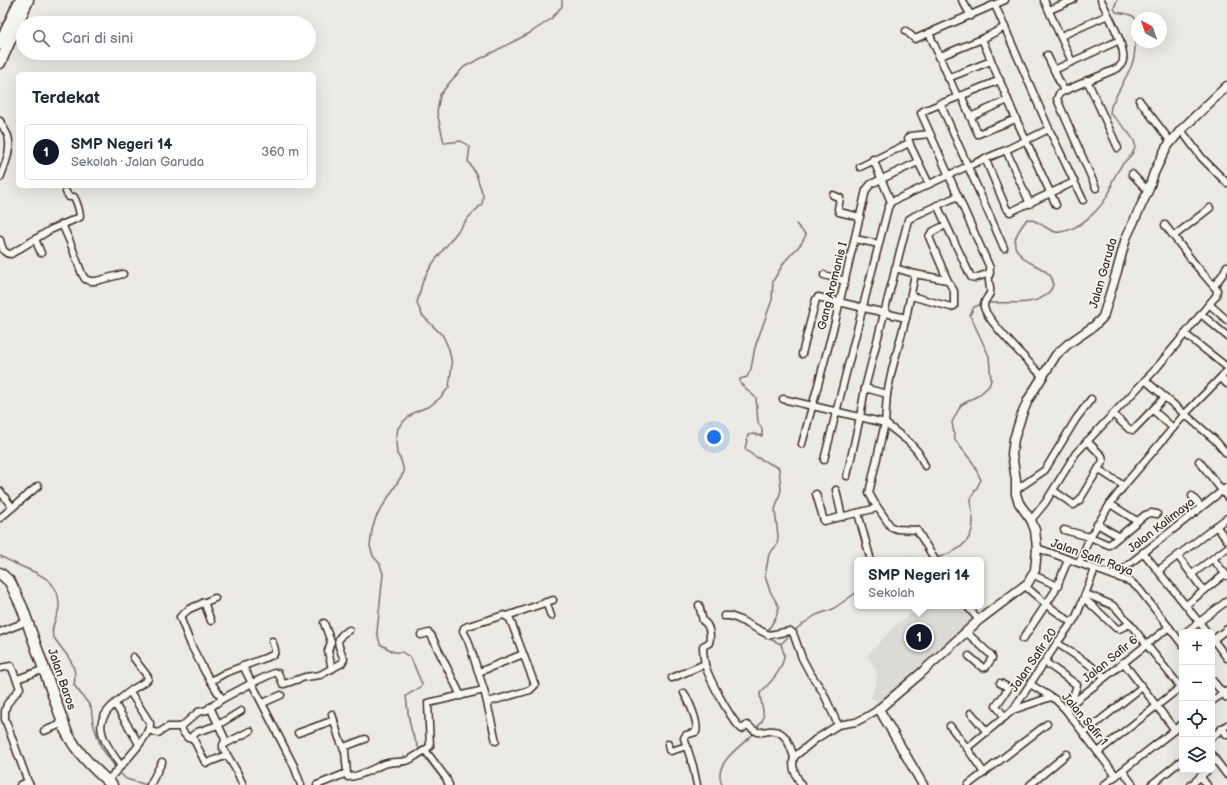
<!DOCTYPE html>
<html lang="id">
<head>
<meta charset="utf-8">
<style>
	body { margin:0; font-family:"Balsamiq Sans",sans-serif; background:#f6f6f7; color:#1f2937 }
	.controls { position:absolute; right:12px; bottom:12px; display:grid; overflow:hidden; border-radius:6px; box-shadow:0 4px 16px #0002 }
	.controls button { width:36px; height:36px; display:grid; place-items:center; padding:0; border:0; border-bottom:1px solid #e0e1e3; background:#fff; color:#1f2937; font:20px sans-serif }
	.compass { position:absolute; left:1131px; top:12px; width:36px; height:36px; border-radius:50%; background:#fff; box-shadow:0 4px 16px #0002; rotate:320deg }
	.you { position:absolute; left:714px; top:437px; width:14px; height:14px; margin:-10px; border:3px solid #fff; border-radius:50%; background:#1a73e8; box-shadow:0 0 0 6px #1a73e833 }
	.badge { display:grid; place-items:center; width:26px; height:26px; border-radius:50%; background:#111827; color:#fff; font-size:13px; font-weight:700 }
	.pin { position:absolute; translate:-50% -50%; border:2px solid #fff; box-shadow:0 1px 4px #0006 }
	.popup { position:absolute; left:854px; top:557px; width:130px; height:52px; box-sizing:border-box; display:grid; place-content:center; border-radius:6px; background:#fff; filter:drop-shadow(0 1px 3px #0005); font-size:13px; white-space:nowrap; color:#747a83 }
	.popup b { font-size:15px; color:#1f2937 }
	.popup::after { content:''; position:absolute; left:50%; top:100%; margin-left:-8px; border:8px solid transparent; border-top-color:#fff }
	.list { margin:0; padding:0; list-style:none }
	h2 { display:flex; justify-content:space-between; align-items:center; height:52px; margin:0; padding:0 16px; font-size:17px }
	h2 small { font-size:13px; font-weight:400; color:#747a83 }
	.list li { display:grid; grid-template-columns:26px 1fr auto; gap:12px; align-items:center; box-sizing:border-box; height:56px; margin:0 8px 8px; padding:0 8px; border:1px solid #e0e1e3; border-radius:6px }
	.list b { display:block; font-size:15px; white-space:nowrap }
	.list p { margin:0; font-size:13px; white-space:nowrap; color:#747a83 }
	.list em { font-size:13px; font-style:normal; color:#747a83 }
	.icon { flex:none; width:22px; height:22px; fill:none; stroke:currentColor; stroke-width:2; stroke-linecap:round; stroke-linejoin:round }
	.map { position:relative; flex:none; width:1227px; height:785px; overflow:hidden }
	.search { position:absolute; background:#fff; box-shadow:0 4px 16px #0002; left:16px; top:16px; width:300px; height:44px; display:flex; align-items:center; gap:10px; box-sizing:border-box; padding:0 14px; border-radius:22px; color:#747a83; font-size:15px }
	.panel { position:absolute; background:#fff; box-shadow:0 4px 16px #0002; left:16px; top:72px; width:300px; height:116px; border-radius:6px }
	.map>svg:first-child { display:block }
	.built { fill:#dcdad4 }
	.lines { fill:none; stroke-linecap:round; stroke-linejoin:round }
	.stream { stroke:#7c7167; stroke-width:1.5 }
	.minor-casing { stroke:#3b2a1e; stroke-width:9 }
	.tertiary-casing { stroke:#3b2a1e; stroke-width:11 }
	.primary-casing { stroke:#3b2a1e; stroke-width:13 }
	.minor { stroke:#f6f6f2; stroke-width:6 }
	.tertiary { stroke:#f6f6f2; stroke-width:8 }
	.primary { stroke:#f6f6f2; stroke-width:10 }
	.labels { text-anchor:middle; stroke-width:3.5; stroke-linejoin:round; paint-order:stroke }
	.street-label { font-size:12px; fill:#3b2a1e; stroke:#f6f6f2 }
</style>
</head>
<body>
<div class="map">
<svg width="1227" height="785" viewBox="0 0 1227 785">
	<rect width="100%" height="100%" fill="#ebeae5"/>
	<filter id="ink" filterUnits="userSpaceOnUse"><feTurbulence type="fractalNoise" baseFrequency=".025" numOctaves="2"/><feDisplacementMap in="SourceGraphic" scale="8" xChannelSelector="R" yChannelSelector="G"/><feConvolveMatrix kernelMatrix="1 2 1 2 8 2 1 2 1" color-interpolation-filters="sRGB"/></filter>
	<g filter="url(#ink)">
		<path class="built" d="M922,606h42l11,12 -97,85 -7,-6 4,-10 2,-9 -1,-7 -4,-9 -5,-6 30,-32z"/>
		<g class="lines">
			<g class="stream">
				<path d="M1117,0l-3,8 2,4c8,2 20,1 21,11"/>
				<path d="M988,303c19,-2 47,5 61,-11 15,-17 -15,-26 -23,-32 -3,-2 -10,-10 -11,-14 -2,-9 7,-20 12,-27 12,0 23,15 33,13 20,-2 42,-24 50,-41 2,-3 1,-6 2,-9 2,-5 6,-11 9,-16 5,-7 15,-12 14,-22 -1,-7 -19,-26 -25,-30l1,-8 20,-39 3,-9 3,-30"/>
				<path d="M0,556c4,2 9,5 14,7 20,10 46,14 45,43 0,11 -9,18 -6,30 10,17 26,26 21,49l17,22 2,16 8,24 15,21"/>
				<path d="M936,558c18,-5 37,-14 37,-36 0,-7 -2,-15 -2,-22 1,-6 7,-14 10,-20l-8,-17 -18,-23 -3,-18 9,-17 18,-10 10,-9 2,-6 -2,-24 -19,-41 4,-8 8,-3"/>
				<path d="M904,560l3,-2 17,2"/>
				<path d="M927,560l5,-1"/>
				<path d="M767,632l9,-15 3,-10 -9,-16 -5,-15 4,-22 8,-9 1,-9 -3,-26 6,-20 -2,-22 -25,-12 -9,-7 3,-14 6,-1 8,2v-7l-4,-7 -2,-24 -16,-15v-4l7,-2 4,-8 4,-22 17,-47 1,-19 12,-20 16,-17 5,-9 -10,-11"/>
				<path d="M793,632l7,-6 16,-11 17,-6 24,-17"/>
				<path d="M781,644l9,-9"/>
				<path d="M756,729c2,-3 6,-7 7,-10 2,-4 -3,-20 -3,-26 9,-9 23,-23 24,-37 0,-4 -2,-8 -3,-12l-16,-7v-2"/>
				<path d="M421,752c-12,-21 -12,-33 -15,-56 5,-5 14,-5 16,-12l-11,-26 -9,-6h-8l-14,-8 -3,-12 6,-58 -3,-10 -7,-8 -3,-10 2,-16 4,-13 28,-45 -3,-12 -4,-6 -1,-13 2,-13 7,-8 10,-8 15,-6 11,-9 8,-10 3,-22 -3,-16 -6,-13 -21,-21 -5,-12 6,-23 10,-17 35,-45 14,-14 1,-9 -7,-21 -8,-13 2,-14 -9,-6 -17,2 -7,-31 3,-17 10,-13 14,-15 66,-34 21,-14 11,-13v-6"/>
				<path d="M423,755l20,25 2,5"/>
				<path d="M118,771l8,8 21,6"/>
				<path d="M722,785c-1,-3 -2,-6 -2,-9 -1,-17 24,-32 34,-43"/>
			</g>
			<g class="minor-casing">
				<g id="minor">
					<path d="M962,0l9,16"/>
					<path d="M1044,0l28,62"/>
					<path d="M1049,10l24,-10"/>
					<path d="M906,31l9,8 14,-6"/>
					<path d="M1061,36l47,-21"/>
					<path d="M982,39l34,80 40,86"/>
					<path d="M1047,55l17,36"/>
					<path d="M938,57l44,-18 23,-12"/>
					<path d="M1054,70l66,-30"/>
					<path d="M948,78l43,-17"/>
					<path d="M1000,80l-77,31 -2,2 69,155c0,4 -2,8 -1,12 0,5 2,9 1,13 -2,5 -7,8 -6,14 2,13 47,57 58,69"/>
					<path d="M1087,80l31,68"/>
					<path d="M961,95l17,39 38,-15"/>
					<path d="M957,96l-28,-63 76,-33"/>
					<path d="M1139,100l32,42"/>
					<path d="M940,103l64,145"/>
					<path d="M970,117l38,-17"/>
					<path d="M0,121c2,5 6,10 8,15 4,13 -3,29 -8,42"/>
					<path d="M1049,129l34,71"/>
					<path d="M1181,130l21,28 25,25"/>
					<path d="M1006,150l24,54"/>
					<path d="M985,158l21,50 4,4 64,-30"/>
					<path d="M873,159l18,43"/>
					<path d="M860,167l49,-24"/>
					<path d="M1132,174l16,17"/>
					<path d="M929,184l-18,-37 -3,-9 2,-2 20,-2"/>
					<path d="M1096,188l-39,-89 2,-5 5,-3 54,-23c3,-3 5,-5 5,-8 3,-14 -16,-47 -22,-60"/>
					<path d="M833,195l7,3 -2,11 1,3 21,5"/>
					<path d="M937,205l34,72 4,1 15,-5"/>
					<path d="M62,224l8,18 12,32 3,5 5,2h6l27,-7"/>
					<path d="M1165,225l29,38 23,27 -1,6 -15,18"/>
					<path d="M1174,236l36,-28"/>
					<path d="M35,239l6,14"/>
					<path d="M855,239l24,5"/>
					<path d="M0,240c2,7 3,14 11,14l39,-24 30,-13c0,-5 -3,-15 -6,-20h-5l-3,-5"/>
					<path d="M895,268l20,6 32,6"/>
					<path d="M915,274l-9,44 -14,52 -5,24 -2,29 -16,70 5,9 17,25 6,2 20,1 18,30"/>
					<path d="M824,275l21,6"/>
					<path d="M1214,286l9,-12 4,-8"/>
					<path d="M911,296l40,11 3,-1v-15l-7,-12 -18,-42c2,-7 12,-9 17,-12"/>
					<path d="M1209,304l18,16"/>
					<path d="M1185,334l42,33"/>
					<path d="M802,354l14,-55 2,-2 88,21"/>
					<path d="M1221,378l6,6"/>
					<path d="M1145,380l70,60 12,14"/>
					<path d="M865,388l22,6"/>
					<path d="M783,399l102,24 24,19 9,10 7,14"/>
					<path d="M1153,410l20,18"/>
					<path d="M1113,414l16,15 4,1 32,-33"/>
					<path d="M802,444l33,-122 31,-132 5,-6 47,-22"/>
					<path d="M824,460l64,-252 3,-6 77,-36 38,-16 43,-21 -54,-124"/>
					<path d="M1199,461l28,36"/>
					<path d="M1098,469l26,17"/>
					<path d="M847,476l13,-59 5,-29 43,-168 6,-4 44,-20"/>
					<path d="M836,490l6,27"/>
					<path d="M1016,490l29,-20 31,-51 15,-20"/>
					<path d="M0,491l12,16"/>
					<path d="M1054,491l20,14 5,-4 24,-40 -1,-5 -15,-15"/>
					<path d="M816,494l8,27 53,-13"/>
					<path d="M1192,496l9,11"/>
					<path d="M1110,504l27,17"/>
					<path d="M858,513l12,44"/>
					<path d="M0,518l38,-32"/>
					<path d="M1031,520l14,-17 31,-50 77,-81 32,-38 16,-20 26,22"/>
					<path d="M1097,524l21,12"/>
					<path d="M1216,526l11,14"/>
					<path d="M1064,530l26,7 19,8 36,-30 6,-2 6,1"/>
					<path d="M1037,548l94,34 8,7 43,55"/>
					<path d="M1143,552l64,80"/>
					<path d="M1178,556l26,35"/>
					<path d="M1213,559l14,17"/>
					<path d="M1079,563l11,-26 20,-33 17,-22 58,-68 42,-43"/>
					<path d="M1159,570l68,-52"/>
					<path d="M1192,574l35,-26"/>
					<path d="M1114,576l113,-89"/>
					<path d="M1038,577l20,9"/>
					<path d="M1025,586l22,19 25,18"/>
					<path d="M1086,594l26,11 4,3 14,16 48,60 1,3 -2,3 -79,62"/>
					<path d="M215,598l-26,11 -9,8 11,28 14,27 17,27"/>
					<path d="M1084,598l32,30 3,1 11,-5"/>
					<path d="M204,602l7,19"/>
					<path d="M546,602l5,14"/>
					<path d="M699,605l4,16c7,4 8,15 6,22l-6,3c0,6 1,13 2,19 4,13 26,56 37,64l5,-4c4,2 6,6 11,7 5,1 10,-2 16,-1 13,1 16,16 20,26"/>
					<path d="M1186,605l39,-31"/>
					<path d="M967,606l12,14"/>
					<path d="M507,616l46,-16"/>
					<path d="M724,616h6l8,3 31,16 21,-4 3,2 9,25 8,15 13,19 15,33"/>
					<path d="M324,623l7,19 -3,9 4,18"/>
					<path d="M0,632l28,-11"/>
					<path d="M966,632l25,23 1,3 -6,9 -3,1 -14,-12"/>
					<path d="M1186,632l41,-31"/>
					<path d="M421,635l8,-2 2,2 30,61"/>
					<path d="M1212,638l15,20"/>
					<path d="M1023,639l32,-48 13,-31"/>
					<path d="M1213,640l14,-11"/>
					<path d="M1057,643l33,22 15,12"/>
					<path d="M1045,662l32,23 -6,18"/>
					<path d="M1123,662l52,68"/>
					<path d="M243,666l51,100 7,19"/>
					<path d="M0,668l11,-2 9,22 -13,16 -2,7v8l23,63"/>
					<path d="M479,672l44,-18"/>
					<path d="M672,678l33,-14"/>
					<path d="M17,679l28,-10"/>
					<path d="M1212,680l15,18"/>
					<path d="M211,681l14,-8 48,-18c4,-4 1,-9 -1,-14"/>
					<path d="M1000,683l7,4 1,2 -12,17 9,11"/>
					<path d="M1030,684l26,16 9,9 51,67"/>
					<path d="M484,690l12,51"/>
					<path d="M684,693c5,8 15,30 12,39l-10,3 -2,3 9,28 4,19"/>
					<path d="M1212,701l15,-10"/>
					<path d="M263,703l18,-8"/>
					<path d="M115,704l24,40"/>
					<path d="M210,707l15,32 -2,9 13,22 7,15"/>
					<path d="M1065,709l104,-82"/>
					<path d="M1013,710l38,-13"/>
					<path d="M971,713l16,19"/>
					<path d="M332,714l7,24 6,13 2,22 1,4c12,0 25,-9 36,-13 8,-3 17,-1 25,-4 5,-3 17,-10 21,-14l-2,-43 56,-13 -16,-50 -5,-9 1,-3 4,-2 36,-11 6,4 25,66 -5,5 -42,12"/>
					<path d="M950,726l17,22 17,25"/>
					<path d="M181,727l17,-15 9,-2 15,-11 30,-16 22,-10h4l5,11h1l21,-7 15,-2 22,-12 2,-4c-6,-14 -11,-21 5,-29"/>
					<path d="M1222,728l5,7"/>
					<path d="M148,730l10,3 10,-6h13l1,4 6,7 5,-1"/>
					<path d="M44,731l20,-8"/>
					<path d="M298,733l36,-13"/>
					<path d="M1084,733l58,-46"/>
					<path d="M1212,737l15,-12"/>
					<path d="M668,744l1,6 2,1 16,-5"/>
					<path d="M223,745l27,-14"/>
					<path d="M344,747l21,-8"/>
					<path d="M967,748l46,-38 44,-67 19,-26 19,-48"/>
					<path d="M425,750l21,28 3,7"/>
					<path d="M227,755l-20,8 -2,-1 -11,-22 -1,-5 4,-3 21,-7 23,-14"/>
					<path d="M1212,755l15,20"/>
					<path d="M121,766c-29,-40 -27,-48 12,-77 5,-3 11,-6 15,-10v-2l-15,-20"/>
					<path d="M1123,771l10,14"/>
					<path d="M1200,776l7,9"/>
					<path d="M107,781c9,-10 45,-46 43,-58l-20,-31"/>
					<path d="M20,785l8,-3 2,3"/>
					<path d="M150,785l12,-23"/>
					<path d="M317,785l30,-12"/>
					<path d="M801,785c-5,-10 -10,-17 -7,-28l22,-18 22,-14 18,-3 8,-4 15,-9"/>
					<path d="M968,785l79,-61"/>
					<path d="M1030,785l37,-31"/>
					<path d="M1104,785l78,-61"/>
					<path d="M1151,785l31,-25"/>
					<path d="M1191,785l17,-15"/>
				</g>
			</g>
			<g class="tertiary-casing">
				<path id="tertiary" d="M923,785l-44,-76 41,-35 59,-54 49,-37 7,-13 2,-22 -2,-18 -4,-10 -12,-17 -3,-9v-14l-4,-26 2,-15 7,-22 7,-17 28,-45 12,-11 26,-18 9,-9 14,-46 9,-33 22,-47 6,-18 12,-25 15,-18 46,-44"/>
			</g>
			<g class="primary-casing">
				<g id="primary">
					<path d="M0,44l20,-44"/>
					<path d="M0,63l28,-63"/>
					<path d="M0,573l10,9 12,25 44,124c11,22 28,38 46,54"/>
				</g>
			</g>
			<use href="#minor" class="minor"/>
			<use href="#tertiary" class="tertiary"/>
			<use href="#primary" class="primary"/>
		</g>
	</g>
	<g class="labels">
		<g class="street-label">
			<text transform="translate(1103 273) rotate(-74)" y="4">Jalan Garuda</text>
			<text transform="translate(832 286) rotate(-76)" y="4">Gang Aromanis I</text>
			<text transform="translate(1161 525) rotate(-38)" y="4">Jalan Kalimaya</text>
			<text transform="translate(1092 557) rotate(20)" y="4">Jalan Safir Raya</text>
			<text transform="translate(1110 659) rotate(-39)" y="4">Jalan Safir 6</text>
			<text transform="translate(1033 660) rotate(-56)" y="4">Jalan Safir 20</text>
			<text transform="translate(62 679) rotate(71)" y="4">Jalan Baros</text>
			<text transform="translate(1085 719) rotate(50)" y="4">Jalan Safir 1</text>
		</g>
	</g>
</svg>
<div class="controls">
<button>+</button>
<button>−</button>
<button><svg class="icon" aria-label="locate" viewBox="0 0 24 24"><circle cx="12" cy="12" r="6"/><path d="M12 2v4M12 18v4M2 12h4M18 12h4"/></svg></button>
<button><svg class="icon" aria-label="layers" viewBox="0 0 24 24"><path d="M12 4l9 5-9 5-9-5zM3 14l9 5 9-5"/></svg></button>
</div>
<svg class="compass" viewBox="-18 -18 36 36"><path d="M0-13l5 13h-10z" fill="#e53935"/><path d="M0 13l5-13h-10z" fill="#747a83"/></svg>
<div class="you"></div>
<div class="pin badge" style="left:919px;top:637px">1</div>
<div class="popup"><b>SMP Negeri 14</b>Sekolah</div>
<div class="search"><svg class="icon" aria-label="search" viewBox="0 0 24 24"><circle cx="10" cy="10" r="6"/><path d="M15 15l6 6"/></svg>Cari di sini</div>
<section class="panel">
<h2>Terdekat<small></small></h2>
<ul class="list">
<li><span class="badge">1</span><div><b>SMP Negeri 14</b><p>Sekolah · Jalan Garuda</p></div><em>360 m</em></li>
</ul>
</section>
</div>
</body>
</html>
